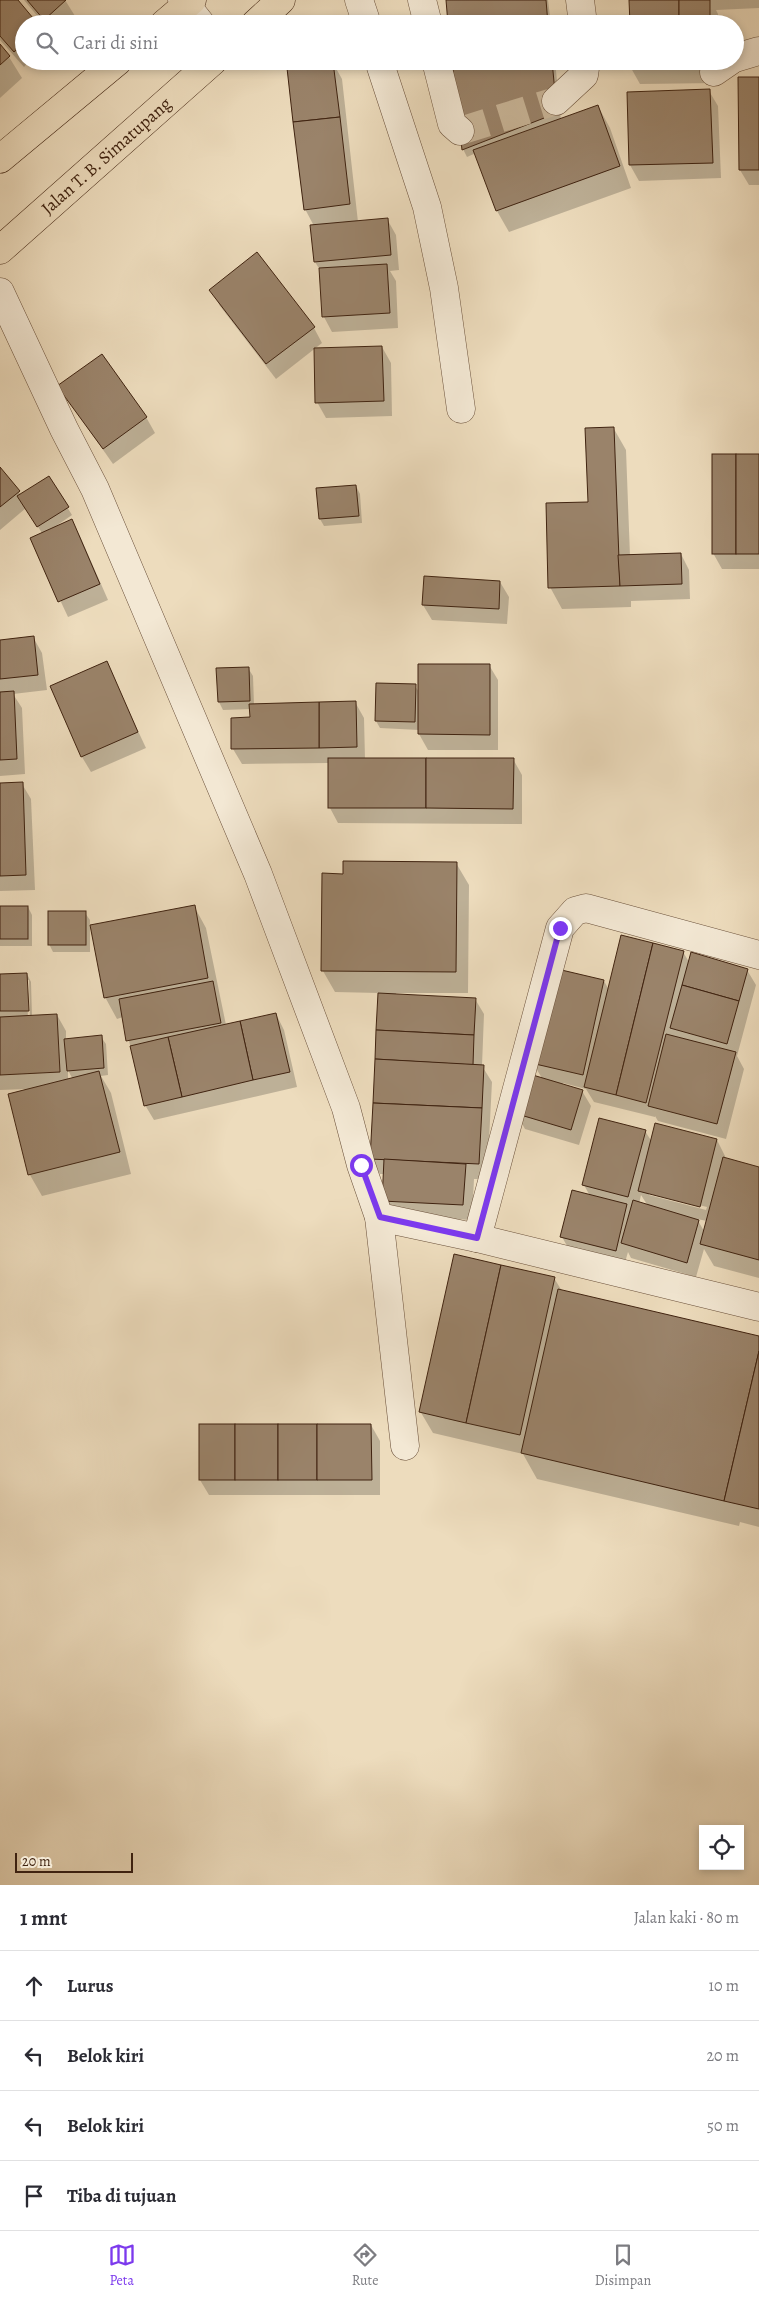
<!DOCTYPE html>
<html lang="id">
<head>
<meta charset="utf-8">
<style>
	body { margin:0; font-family:Alegreya,serif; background:#f2f2f3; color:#2b2b33 }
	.controls { position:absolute; right:15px; bottom:15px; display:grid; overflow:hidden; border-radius:0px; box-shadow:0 2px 8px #0003 }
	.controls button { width:45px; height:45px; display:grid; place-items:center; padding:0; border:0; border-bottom:1px solid #e1e1e2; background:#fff; color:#2b2b33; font:25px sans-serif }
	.scale { position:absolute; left:15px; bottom:12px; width:118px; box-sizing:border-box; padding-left:5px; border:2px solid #402310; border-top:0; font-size:14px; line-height:18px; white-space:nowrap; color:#402310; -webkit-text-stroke:4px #f3e8d4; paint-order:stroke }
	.stop { position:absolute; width:15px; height:15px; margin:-11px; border:4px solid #7c3aed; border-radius:50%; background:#fff }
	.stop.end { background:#7c3aed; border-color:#fff; box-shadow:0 1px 5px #0008 }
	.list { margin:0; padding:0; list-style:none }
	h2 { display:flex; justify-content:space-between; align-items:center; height:65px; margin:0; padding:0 20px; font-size:21px }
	h2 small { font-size:16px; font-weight:400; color:#7c7c81 }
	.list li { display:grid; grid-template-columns:32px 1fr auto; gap:15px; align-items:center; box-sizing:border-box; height:70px; padding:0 20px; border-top:1px solid #e1e1e2 }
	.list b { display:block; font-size:19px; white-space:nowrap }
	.list em { font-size:16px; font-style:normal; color:#7c7c81 }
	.icon { flex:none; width:28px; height:28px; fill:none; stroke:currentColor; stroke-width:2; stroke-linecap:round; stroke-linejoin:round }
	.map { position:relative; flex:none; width:759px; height:1885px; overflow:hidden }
	.search { position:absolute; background:#fff; box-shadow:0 2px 8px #0003; left:15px; right:15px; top:15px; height:55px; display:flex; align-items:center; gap:12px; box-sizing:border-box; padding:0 18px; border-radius:28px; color:#7c7c81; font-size:19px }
	.sheet { height:345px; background:#fff }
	nav { display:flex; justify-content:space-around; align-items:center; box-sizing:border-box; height:70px; border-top:1px solid #e1e1e2; background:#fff; font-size:14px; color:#7c7c81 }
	nav a { display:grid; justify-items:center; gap:2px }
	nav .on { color:#7c3aed }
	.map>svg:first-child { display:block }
	.shadow { fill:#0003; fill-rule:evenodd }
	.building { fill:#9a836a; stroke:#402310 }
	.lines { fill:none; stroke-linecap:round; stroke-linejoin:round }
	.minor-tunnel { stroke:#cab79a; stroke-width:28; stroke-dasharray:28 14; stroke-linecap:butt }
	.minor-casing { stroke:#6b513b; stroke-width:29 }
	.major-casing { stroke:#402310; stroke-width:29 }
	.minor { stroke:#f3e8d4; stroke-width:28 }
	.major { stroke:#eddcbd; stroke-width:28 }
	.route { stroke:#7c3aed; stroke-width:6 }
	.labels { text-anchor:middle; stroke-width:4; stroke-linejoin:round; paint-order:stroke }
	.street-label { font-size:18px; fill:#402310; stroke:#f3e8d4 }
</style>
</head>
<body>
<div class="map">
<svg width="759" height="1885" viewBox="0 0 759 1885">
	<rect width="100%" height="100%" fill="#eddcbd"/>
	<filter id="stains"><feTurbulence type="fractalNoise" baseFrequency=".004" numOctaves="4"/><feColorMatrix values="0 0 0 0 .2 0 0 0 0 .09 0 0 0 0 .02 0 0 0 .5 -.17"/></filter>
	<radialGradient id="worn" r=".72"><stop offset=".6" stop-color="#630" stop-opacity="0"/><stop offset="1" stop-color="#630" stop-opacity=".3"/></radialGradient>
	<g class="shadow">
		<path d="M0,0h16l8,24v37h5l-5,6 -24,-27z"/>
		<path d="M24,0h41l10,16 -10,8h-21z"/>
		<path d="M447,0h101l3,24h-101z"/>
		<path d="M631,0h128v8l-43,2 2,4v10h-87z"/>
		<path d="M0,46l9,11 13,21 -22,20z"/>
		<path d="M454,61h101l6,59 37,-14 12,22 21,60 -122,44 -12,-21 -21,-58 -9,4 -4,-8z"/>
		<path d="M718,61v22l-78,1 -9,-16z"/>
		<path d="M333,63l9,16 16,143 29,-3 9,16 3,35 -9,1 6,10 2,47 -66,4 -8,-15 -4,-47 -5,-8 -1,-36 -9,-17z"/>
		<path d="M759,78v107h-10l-9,-15z"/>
		<path d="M709,91l9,15 3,72 -82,3 -9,-16 -2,-72z"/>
		<path d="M211,290l103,38 8,15 -46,36 -56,-73z"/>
		<path d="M382,347l9,16 1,53 -66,2 -9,-16z"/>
		<path d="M59,387l87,30 9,16 -42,31z"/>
		<path d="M614,429l12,21 4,106 51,-2 8,16 1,29 -59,2v6l-69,2 -12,-22 39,-84z"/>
		<path d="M759,455v114h-37l-9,-16z"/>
		<path d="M0,469l21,26 28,-17 23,37 -16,11 15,-6 9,16 28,64 -40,17 -37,-79 11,-5 -16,-25 -26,22z"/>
		<path d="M356,486l4,8 2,29 -38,3 -4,-7z"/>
		<path d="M500,582l9,15 -2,27 -75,-4 -9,-15z"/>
		<path d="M33,637l9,16 5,37 -34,4 9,14 3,66 -25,2v-135z"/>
		<path d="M106,663l40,85 -55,24 -9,-15 -30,-70z"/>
		<path d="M489,665l9,15v70h-70l-9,-16v-4l-39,-2 -4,-7 39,-35 4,6z"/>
		<path d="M248,668l5,8 1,29 101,-3 9,16 1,41h148l9,16v49l-184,-1 -8,-15 -1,-45 -87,1 -9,-15 -1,-30 19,-1v-9l-28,1 -4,-8z"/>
		<path d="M0,784h22l9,15 4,91 -35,1z"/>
		<path d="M456,863l13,22 -1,108h-72v2l79,4 9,15 -2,52 10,16 -5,97h-13l-2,41 -80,-4 -9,-15 1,-27h-4l-9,-16 8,-165 -44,-1 -12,-21 21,-96z"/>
		<path d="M194,906l12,22 20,97 50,-11 8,16 13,57 -143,33 -9,-15 -22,-88 -6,2 -12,-22z"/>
		<path d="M0,907h28l4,8v31h-32z"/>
		<path d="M85,913l5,7v32h-37l-4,-8z"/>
		<path d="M683,952l6,10 58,8 9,15 -19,71 7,13 -18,70 -68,-18 -3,-5v1l-61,-15 -8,-13 -23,-6 -1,2 20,6 9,15 -12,39 -54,-16 -9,-16 27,-33 -10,-17 71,-82 5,9z"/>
		<path d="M27,974l4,8 1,34 25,-1 9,16v9l35,-3 5,7 2,31 -7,1 10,17 20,81 -89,22 -12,-21 -20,-81 16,-5 -26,1v-115zM26,980h3l1,37h-2zM68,1070l3,6 2,3 -5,1z"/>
		<path d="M645,1131l7,11 65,-2 8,16v3l34,9v110l-45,-12 -10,-17 -8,28 -65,-19 -3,-6 -4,14 -53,-13 -9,-16 28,-41 -6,-11zM649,1193l58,14 -1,3 -57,-15zM641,1195l7,11 -9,-2zM697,1219l10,2 -3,10z"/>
		<path d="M554,1278l8,13 197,46v190l-19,-5 -1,4 -202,-47 -14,-25 -90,-21 -13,-22z"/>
		<path d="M371,1425l9,16v54h-171l-9,-15z"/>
	</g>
	<g class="building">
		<path d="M0,0h18l20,24h-14v19l-10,9 -14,-16z"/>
		<path d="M27,0h39l-22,20z"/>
		<path d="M446,0h100l2,24h-100z"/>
		<path d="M629,0h50v24h-49z"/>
		<rect x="679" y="0" width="31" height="24"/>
		<path d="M0,44l10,12 -10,9z"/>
		<path d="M452,61h100l5,52 -95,37z"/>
		<path d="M630,61h49v7l-49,1z"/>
		<rect x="679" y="61" width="31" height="7"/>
		<path d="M333,62l7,55 -47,5 -6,-54z"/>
		<path d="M738,77h21v93h-20z"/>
		<path d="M710,89l3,74 -84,2 -2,-73z"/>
		<path d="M598,105l22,61 -124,45 -23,-61z"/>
		<path d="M340,117l10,87 -46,6 -11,-88z"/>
		<path d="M388,218l3,37 -77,7 -4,-37z"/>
		<path d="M257,252l58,75 -49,37 -57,-74z"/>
		<path d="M387,264l3,49 -68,4 -3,-49z"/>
		<path d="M382,346l2,55 -69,2 -1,-55z"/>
		<path d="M102,354l45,63 -44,32 -46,-63z"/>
		<path d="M614,427l6,159 -72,2 -2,-85 42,-1 -3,-74z"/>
		<rect x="712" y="454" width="24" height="100"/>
		<rect x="736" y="454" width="23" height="100"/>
		<path d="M0,467l20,24 -20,16z"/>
		<path d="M49,476l20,31 -32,20 -20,-31z"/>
		<path d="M356,485l3,31 -40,3 -3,-31z"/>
		<path d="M72,519l28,65 -42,18 -28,-64z"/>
		<path d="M681,553l1,31 -62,2 -2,-31z"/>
		<path d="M424,576l76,5 -1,28 -77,-4z"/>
		<path d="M34,636l4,39 -38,4v-39z"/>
		<path d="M107,661l31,71 -57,25 -31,-71z"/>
		<path d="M418,664h72v71l-72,-1z"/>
		<path d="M249,667l1,34 -32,1 -2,-34z"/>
		<path d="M376,683l40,1 -1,38 -40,-1z"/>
		<path d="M14,691l3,68 -17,1v-68z"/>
		<path d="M356,701l1,46 -38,1v-46z"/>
		<path d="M319,702v46l-88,1v-31l19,-1 -1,-13z"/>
		<rect x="328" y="758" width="98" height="50"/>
		<path d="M426,758h88l-1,51 -87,-1z"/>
		<path d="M23,782l3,93 -26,1v-93z"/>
		<path d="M343,861l114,1 -1,110 -135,-1 1,-98 21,1z"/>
		<path d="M195,905l13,73 -104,20 -14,-73z"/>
		<rect x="0" y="906" width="28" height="33"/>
		<rect x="48" y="911" width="38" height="34"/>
		<path d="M621,935l32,8 -37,152 -32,-8z"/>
		<path d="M653,943l31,8 -38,152 -30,-8z"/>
		<path d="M691,952l57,17 -9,32 -57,-16z"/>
		<path d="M553,968l51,12 -21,95 -52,-12z"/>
		<path d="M27,973l2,38h-29v-37z"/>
		<path d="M213,981l8,42 -95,18 -7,-42z"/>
		<path d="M682,985l57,16 -12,43 -57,-16z"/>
		<path d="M378,993l98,5 -2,37 -98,-5z"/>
		<path d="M276,1013l14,59 -37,8 -13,-59z"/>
		<path d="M57,1014l3,58 -60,3v-58z"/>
		<path d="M240,1021l13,59 -71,17 -14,-60z"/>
		<path d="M376,1030l98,5 -1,30 -98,-6z"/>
		<path d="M666,1034l70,18 -19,72 -69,-18z"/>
		<path d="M102,1035l2,33 -37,3 -3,-32z"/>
		<path d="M168,1037l14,60 -38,9 -14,-60z"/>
		<path d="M375,1059l109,6 -2,43 -109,-5z"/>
		<path d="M99,1071l21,81 -92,23 -20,-81z"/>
		<path d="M526,1073l57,17 -12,40 -57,-17z"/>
		<path d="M373,1103l109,5 -3,56 -109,-5z"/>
		<path d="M599,1118l47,12 -18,67 -46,-12z"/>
		<path d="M655,1123l62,16 -17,68 -62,-16z"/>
		<path d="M723,1157l36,10v93l-59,-16z"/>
		<path d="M384,1159l82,5 -3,41 -81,-4z"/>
		<path d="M572,1190l55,14 -11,47 -56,-14z"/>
		<path d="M633,1200l66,20 -12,43 -66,-20z"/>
		<path d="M454,1254l47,11 -35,158 -47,-11z"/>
		<path d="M501,1265l54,12 -35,158 -54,-12z"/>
		<path d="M558,1289l201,47v15l-35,150 -203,-48z"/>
		<path d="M759,1351v158l-35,-8z"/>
		<rect x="199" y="1424" width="36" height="56"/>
		<rect x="235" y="1424" width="43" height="56"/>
		<rect x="278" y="1424" width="39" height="56"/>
		<path d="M317,1424h54l1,56h-55z"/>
	</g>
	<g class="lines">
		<path class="minor-tunnel" d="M460,131l96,-30"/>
		<g class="minor-casing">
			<g id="minor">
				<path d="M182,0l19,24"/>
				<path d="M359,0l8,24"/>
				<path d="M422,0l6,24"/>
				<path d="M580,0l3,24"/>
				<path d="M735,58l24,-7"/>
				<path d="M379,61l48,146 17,81 17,121"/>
				<path d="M436,61l16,63 8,7"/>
				<path d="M714,72l16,-11"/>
				<path d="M556,101l28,-26 2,-14"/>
				<path d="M0,292l64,137 31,60 163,385 88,234 15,57 18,52 98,21 282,69"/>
				<path d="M379,1217l26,229"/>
				<path d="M477,1238l83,-310 15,-17 11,-3 173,47"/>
			</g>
		</g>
		<g class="major-casing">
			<g id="major">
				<path d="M164,24l28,-24"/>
				<path d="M255,24l26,-24"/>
				<path d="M0,159l118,-98"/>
				<path id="s1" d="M0,250l213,-189"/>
			</g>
		</g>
		<use href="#minor" class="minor"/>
		<use href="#major" class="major"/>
	</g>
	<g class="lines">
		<path class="route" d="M361,1165l19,52 97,21 83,-310"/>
	</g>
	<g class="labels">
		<g class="street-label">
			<text dy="6" stroke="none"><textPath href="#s1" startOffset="142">Jalan T. B. Simatupang</textPath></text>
		</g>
	</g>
	<rect width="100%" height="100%" filter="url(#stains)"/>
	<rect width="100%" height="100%" fill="url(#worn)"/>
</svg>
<div class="controls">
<button><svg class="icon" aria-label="locate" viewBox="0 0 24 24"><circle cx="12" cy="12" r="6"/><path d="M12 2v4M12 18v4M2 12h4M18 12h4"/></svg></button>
</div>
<div class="scale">20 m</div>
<div class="stop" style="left:361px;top:1165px"></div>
<div class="stop end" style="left:560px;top:928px"></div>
<div class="search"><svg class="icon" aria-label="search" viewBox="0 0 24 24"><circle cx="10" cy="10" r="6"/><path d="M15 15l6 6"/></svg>Cari di sini</div>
</div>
<section class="sheet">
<h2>1 mnt<small>Jalan kaki · 80 m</small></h2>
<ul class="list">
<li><svg class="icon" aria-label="ahead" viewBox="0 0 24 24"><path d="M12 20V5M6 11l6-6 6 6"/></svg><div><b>Lurus</b></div><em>10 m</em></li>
<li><svg class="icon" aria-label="left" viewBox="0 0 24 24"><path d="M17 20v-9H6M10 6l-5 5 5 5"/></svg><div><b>Belok kiri</b></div><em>20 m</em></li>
<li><svg class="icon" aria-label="left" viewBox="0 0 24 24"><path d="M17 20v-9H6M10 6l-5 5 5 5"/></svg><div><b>Belok kiri</b></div><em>50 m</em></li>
<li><svg class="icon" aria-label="arrive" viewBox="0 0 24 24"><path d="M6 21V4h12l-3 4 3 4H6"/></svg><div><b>Tiba di tujuan</b></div></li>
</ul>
</section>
<nav>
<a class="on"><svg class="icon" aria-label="map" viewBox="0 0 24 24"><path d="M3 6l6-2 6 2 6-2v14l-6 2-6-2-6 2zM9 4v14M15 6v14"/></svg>Peta</a>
<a><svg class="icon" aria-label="directions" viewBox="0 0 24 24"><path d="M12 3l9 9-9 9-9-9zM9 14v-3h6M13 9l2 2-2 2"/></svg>Rute</a>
<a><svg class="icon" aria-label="saved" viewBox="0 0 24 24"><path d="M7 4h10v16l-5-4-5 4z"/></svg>Disimpan</a>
</nav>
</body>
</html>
